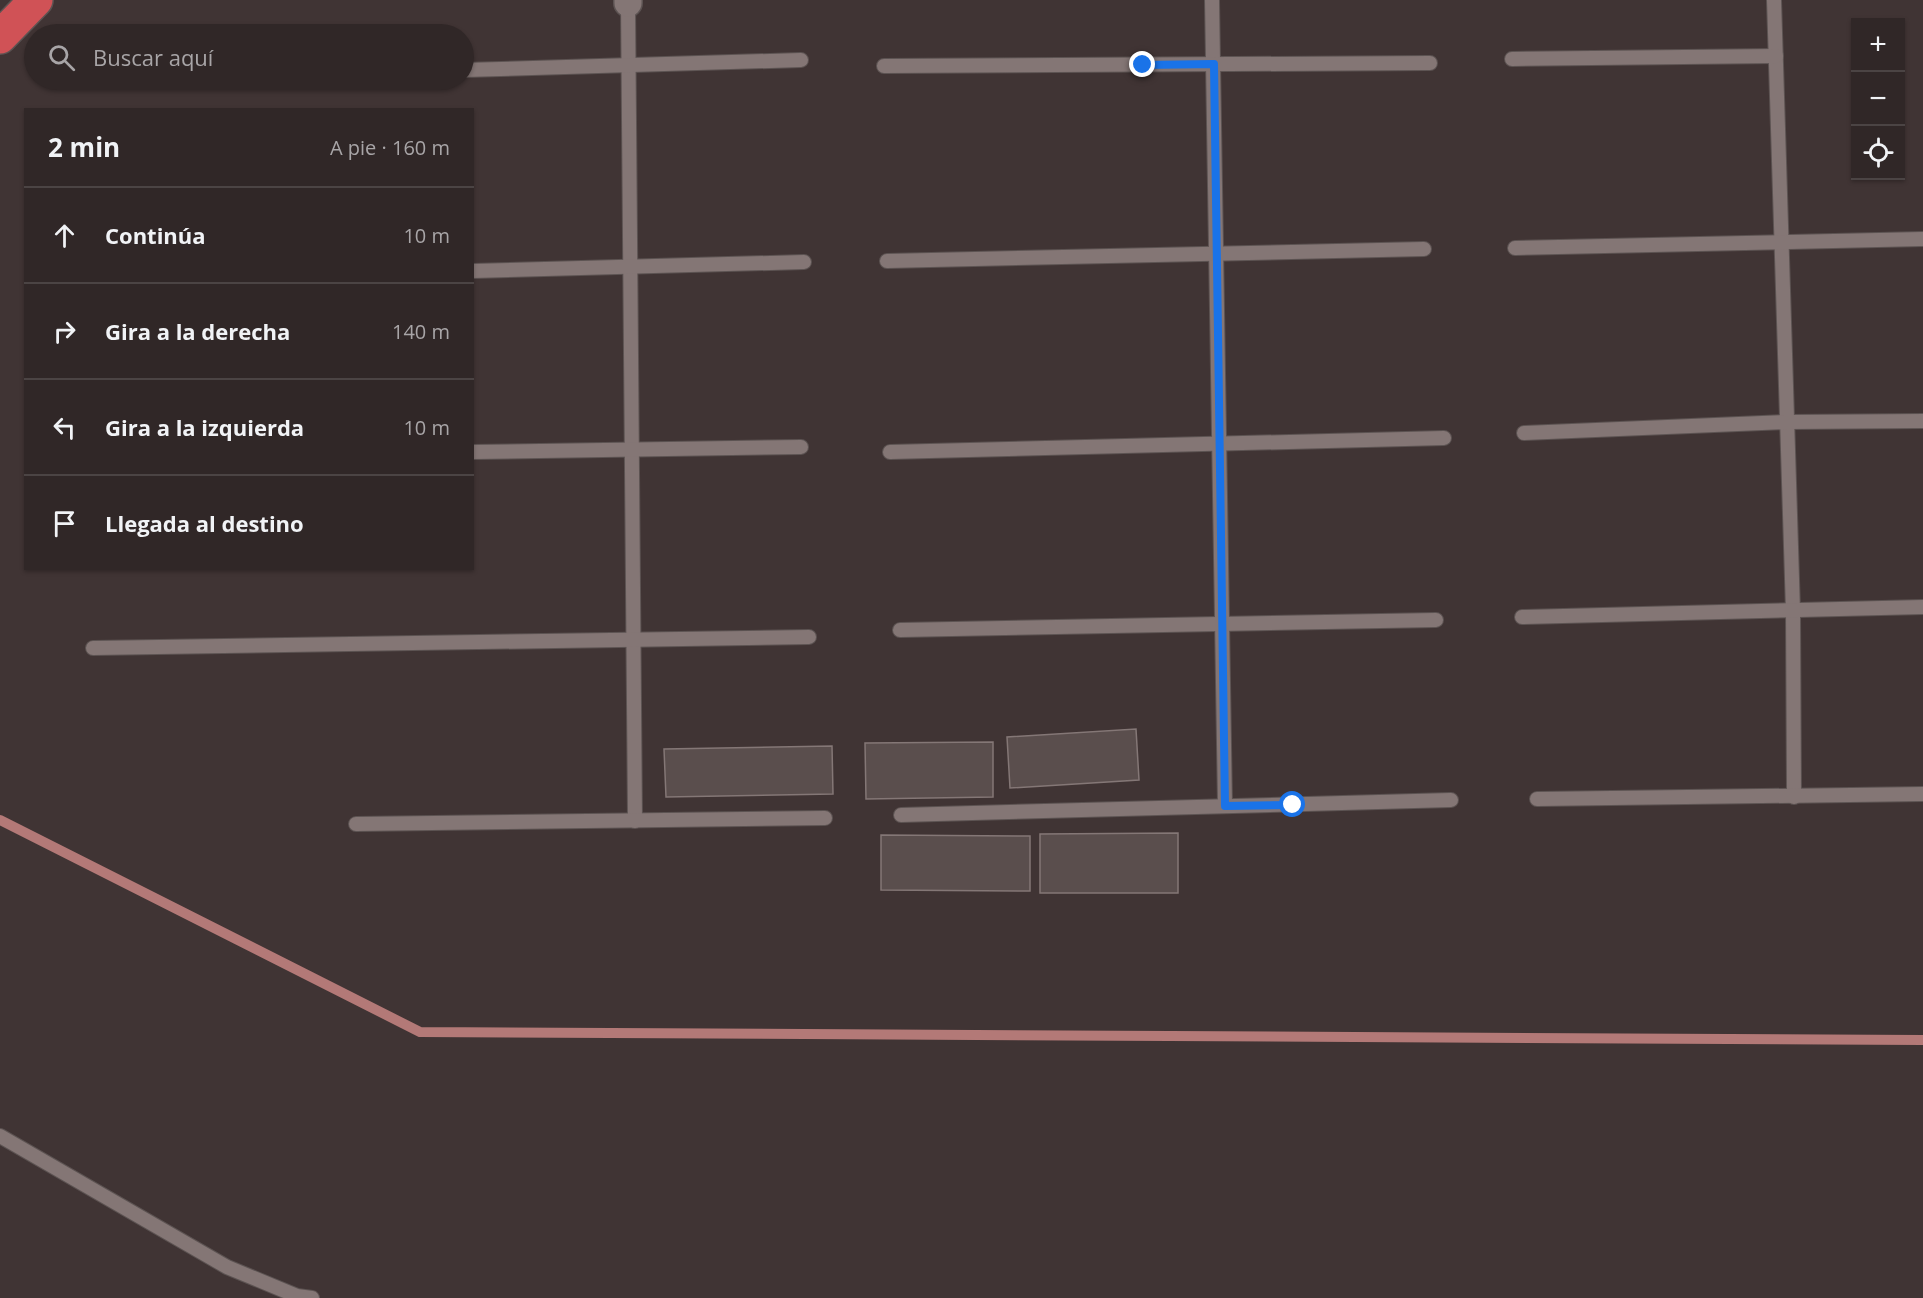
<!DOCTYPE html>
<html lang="es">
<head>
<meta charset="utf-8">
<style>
	body { margin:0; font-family:"Open Sans",sans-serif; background:#3c3333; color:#f1f3f6 }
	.controls { position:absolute; right:18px; top:18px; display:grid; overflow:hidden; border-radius:0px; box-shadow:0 2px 4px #0004 }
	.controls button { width:54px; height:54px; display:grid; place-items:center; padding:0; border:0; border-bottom:2px solid #4b4444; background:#302727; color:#f1f3f6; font:30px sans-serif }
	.stop { position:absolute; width:18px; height:18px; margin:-14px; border:4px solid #1a73e8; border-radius:50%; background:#fff }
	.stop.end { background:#1a73e8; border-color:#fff; box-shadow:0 2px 6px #0008 }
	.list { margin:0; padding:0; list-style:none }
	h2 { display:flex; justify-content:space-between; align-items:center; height:78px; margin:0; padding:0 24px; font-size:26px }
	h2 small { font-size:20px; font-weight:400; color:#a8a5a7 }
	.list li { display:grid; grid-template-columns:39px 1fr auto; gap:18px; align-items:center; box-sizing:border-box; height:96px; padding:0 24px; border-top:2px solid #4b4444 }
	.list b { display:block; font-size:22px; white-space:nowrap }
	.list em { font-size:20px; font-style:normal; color:#a8a5a7 }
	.icon { flex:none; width:33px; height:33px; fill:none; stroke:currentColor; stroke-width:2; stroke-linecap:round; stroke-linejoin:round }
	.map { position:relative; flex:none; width:1923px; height:1298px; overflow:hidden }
	.search { position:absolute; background:#302727; box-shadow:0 2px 4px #0004; left:24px; top:24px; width:450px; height:66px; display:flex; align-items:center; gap:15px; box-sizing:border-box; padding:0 21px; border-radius:33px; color:#a8a5a7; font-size:22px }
	.panel { position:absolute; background:#302727; box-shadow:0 2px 4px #0004; left:24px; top:108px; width:450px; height:462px; border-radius:0px }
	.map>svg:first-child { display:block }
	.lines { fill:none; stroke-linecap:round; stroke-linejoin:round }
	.stream { stroke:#b37977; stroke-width:10 }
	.building { fill:#5a4e4d; stroke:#847776; stroke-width:1.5 }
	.lane-casing { stroke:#5c5352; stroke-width:16 }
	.street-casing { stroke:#5c5352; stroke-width:30 }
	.highway-casing { stroke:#5c5352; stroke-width:36 }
	.lane { stroke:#847675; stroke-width:14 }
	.street { stroke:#847675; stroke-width:27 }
	.highway { stroke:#d05256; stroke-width:33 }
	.route { stroke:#1a73e8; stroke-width:8 }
</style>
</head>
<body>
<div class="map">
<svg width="1923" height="1298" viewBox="0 0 1923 1298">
	<rect width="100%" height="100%" fill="#403434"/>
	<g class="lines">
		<path class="stream" d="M0,820l420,212 1503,8"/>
	</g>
	<g class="building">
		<path d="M1136,729l3,51 -129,8 -3,-51z"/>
		<path d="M993,742v55l-127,2 -1,-56z"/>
		<path d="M832,746l1,48 -167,3 -2,-48z"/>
		<path d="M1178,833v60h-138v-59z"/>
		<path d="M881,835l149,1v55l-149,-1z"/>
	</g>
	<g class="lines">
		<g class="lane-casing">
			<g id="lane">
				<path d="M1212,0l13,806"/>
				<path d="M1774,0l19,611 1,186"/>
				<path d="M628,3l7,818"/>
				<path d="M1512,59l264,-3"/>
				<path d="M884,66l546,-3"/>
				<path d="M464,70l337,-10"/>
				<path d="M1515,248l408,-9"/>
				<path d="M887,261l537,-12"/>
				<path d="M472,271l332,-9"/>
				<path d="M1524,433l263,-11 136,-1"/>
				<path d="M472,452l329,-5"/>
				<path d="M890,452l554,-14"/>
				<path d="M1522,617l401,-10"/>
				<path d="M900,630l536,-10"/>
				<path d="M93,648l716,-11"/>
				<path d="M1537,799l386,-5"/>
				<path d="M901,815l550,-15"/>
				<path d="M356,824l469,-6"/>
				<path d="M0,1136l227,131 70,29 15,2"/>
			</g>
		</g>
		<g class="street-casing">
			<path id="street" d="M628,0v3"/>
		</g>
		<g class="highway-casing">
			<path id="highway" d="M0,37l36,-37"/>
		</g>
		<use href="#lane" class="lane"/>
		<use href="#street" class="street"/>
		<use href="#highway" class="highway"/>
	</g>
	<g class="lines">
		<path class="route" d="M1143,65l71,-1 11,742 68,-1"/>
	</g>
</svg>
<div class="controls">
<button>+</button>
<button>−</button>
<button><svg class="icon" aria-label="locate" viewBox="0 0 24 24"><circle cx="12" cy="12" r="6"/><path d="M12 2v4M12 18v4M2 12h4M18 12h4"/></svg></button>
</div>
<div class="stop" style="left:1293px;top:805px"></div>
<div class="stop end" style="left:1143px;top:65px"></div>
<div class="search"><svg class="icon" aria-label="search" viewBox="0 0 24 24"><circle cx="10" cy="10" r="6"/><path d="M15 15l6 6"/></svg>Buscar aquí</div>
<section class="panel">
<h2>2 min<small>A pie · 160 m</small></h2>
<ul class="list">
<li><svg class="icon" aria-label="ahead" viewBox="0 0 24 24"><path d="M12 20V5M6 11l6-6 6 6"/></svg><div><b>Continúa</b></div><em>10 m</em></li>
<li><svg class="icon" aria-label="right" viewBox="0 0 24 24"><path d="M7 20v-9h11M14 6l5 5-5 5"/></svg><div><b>Gira a la derecha</b></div><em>140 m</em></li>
<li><svg class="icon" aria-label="left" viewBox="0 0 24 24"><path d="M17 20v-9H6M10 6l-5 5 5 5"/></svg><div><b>Gira a la izquierda</b></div><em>10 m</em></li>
<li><svg class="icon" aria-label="arrive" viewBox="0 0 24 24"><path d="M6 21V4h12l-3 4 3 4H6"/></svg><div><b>Llegada al destino</b></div></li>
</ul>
</section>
</div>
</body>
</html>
